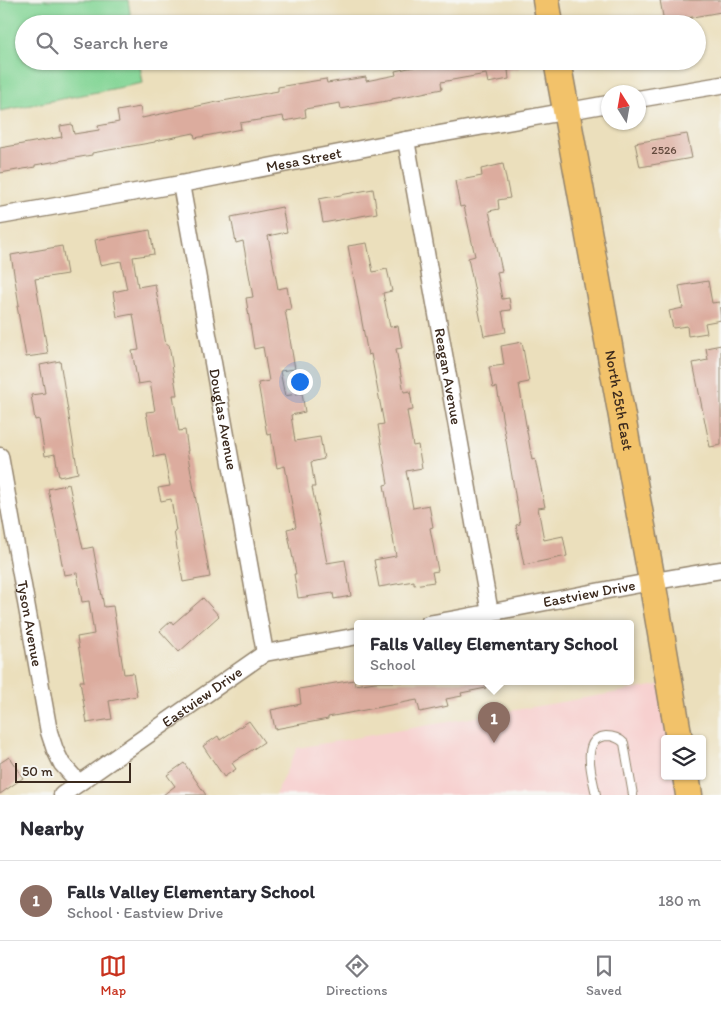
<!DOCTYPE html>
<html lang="en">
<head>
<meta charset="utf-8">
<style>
	body { margin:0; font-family:Itim,sans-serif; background:#f7f7f7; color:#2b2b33 }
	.controls { position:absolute; right:15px; bottom:15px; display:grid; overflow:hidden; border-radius:5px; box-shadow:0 1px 4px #0004 }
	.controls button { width:45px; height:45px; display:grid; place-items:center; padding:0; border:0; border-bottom:1px solid #e1e1e2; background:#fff; color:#2b2b33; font:25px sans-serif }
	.compass { position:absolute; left:601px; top:85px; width:45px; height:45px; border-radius:50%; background:#fff; box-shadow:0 1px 4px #0004; rotate:349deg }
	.scale { position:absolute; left:15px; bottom:12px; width:116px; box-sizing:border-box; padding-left:5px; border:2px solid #3b2a1e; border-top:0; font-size:14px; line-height:18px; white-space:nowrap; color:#3b2a1e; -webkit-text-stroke:4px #f6f6f2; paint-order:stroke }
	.you { position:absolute; left:299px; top:381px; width:18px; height:18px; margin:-12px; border:4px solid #fff; border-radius:50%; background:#1a73e8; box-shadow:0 0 0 8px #1a73e833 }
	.badge { display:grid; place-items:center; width:32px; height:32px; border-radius:50%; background:#c8321e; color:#fff; font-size:16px; font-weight:700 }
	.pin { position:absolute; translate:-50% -41px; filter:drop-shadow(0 1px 2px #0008) }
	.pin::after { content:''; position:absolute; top:26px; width:18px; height:15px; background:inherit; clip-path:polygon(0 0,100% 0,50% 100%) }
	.popup { position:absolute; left:354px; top:620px; width:280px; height:65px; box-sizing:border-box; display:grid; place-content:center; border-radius:5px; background:#fff; filter:drop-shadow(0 1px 4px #0005); font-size:16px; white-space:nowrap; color:#7c7c81 }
	.popup b { font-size:19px; color:#2b2b33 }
	.popup::after { content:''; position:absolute; left:50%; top:100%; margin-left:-10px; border:10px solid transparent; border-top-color:#fff }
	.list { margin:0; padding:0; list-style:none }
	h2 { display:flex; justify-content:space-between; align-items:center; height:65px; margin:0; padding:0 20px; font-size:21px }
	h2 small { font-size:16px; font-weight:400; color:#7c7c81 }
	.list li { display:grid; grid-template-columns:32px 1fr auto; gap:15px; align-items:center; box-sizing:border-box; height:80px; padding:0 20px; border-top:1px solid #e1e1e2 }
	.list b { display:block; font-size:19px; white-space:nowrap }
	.list p { margin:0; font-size:16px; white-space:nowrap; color:#7c7c81 }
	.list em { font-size:16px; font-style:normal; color:#7c7c81 }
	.icon { flex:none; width:28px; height:28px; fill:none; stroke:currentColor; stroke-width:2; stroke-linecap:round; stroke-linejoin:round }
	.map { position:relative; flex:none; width:721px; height:795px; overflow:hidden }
	.search { position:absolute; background:#fff; box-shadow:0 1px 4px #0004; left:15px; right:15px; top:15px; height:55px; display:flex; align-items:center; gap:12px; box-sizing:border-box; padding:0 18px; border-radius:28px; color:#7c7c81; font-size:19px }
	.sheet { height:145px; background:#fff }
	nav { display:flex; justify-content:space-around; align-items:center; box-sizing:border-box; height:70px; border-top:1px solid #e1e1e2; background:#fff; font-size:14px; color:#7c7c81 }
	nav a { display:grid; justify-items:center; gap:2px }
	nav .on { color:#c8321e }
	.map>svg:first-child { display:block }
	.built { fill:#f7d0cf }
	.green { fill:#85d697; stroke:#60805a }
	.building { fill:#dcac9e }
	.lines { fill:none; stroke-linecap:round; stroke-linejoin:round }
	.service-casing { stroke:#93846d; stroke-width:10 }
	.minor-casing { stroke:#93846d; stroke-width:19 }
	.primary-casing { stroke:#93846d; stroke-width:29 }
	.path { stroke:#93846d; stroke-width:2.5; stroke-dasharray:4 4; stroke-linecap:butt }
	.service { stroke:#fff; stroke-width:8 }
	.minor { stroke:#fff; stroke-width:16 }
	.primary { stroke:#f2c26a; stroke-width:26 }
	.labels { text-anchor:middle; stroke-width:4.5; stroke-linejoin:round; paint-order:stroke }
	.number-label { font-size:12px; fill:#634a3e }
	.street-label { font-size:15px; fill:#3b2a1e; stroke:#f6f6f2 }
</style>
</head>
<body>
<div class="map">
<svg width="721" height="795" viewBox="0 0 721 795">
	<rect width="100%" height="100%" fill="#f6f6f2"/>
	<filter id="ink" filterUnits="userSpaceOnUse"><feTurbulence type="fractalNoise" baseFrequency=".02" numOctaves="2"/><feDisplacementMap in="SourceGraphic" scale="10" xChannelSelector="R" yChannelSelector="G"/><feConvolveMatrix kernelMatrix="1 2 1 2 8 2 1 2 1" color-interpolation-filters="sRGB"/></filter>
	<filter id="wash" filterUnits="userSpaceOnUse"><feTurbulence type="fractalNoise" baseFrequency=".0096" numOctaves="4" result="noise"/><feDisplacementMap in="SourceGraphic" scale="20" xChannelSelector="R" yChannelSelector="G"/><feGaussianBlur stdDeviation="1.12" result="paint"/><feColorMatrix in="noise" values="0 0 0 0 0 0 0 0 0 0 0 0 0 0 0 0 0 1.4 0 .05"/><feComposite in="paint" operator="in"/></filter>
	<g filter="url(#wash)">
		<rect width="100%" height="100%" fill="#ebdfbc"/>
		<path class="built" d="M670,683l10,56h-15v37h21l4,19h-415l22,-47z"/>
		<path class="green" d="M0,0h128l4,24h-108v37h115l4,22 -143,28z"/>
		<g id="blocks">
			<g class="building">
				<path d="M660,0h61v12l-57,10z"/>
				<path d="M440,61h78l1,7 -11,2 1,9 -21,4 -2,-9 -45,8 1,7 -50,10v1l-51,9 -1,-6 -35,6 1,8 -22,4 -1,-5 -43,7 1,6 -46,9 -1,-5 -39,8v1l-63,11v2l-57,10v2l-35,6v-25l62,-11 -2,-11 12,-2 2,10 25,-4 -1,-4 21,-4 -2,-11 23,-4 2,11 75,-16 61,-11v-4l48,-8 1,4 39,-6v4l30,-6 -1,-4z"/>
				<path d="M687,134l5,24 -52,9 -5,-24z"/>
				<path d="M503,164l7,34 -12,2 1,9 -10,2 13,60 -5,1 5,27 7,-1 2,12 -9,1 4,21 -22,4 -16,-78 7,-2 -11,-50 -4,1 -5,-26 27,-5 -1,-7z"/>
				<path d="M373,189l4,24 -54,10 -4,-24z"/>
				<path d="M282,207l5,25 -19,4 10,53 9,-2 4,22 -6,1 10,59 -15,2 5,25 17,-3 3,19 -14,3 4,26 25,-4 4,22 -13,3 4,25h-3l15,76 18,-3 6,36 -17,3 -1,-6 -35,5 -4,-24h2l-9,-45 9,-2 -11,-61 -8,2 -6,-34 -4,1 -9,-52 11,-2 -6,-34 -9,2 -8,-51 7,-1 -10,-56 -7,2 -5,-26z"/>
				<path d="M150,230l4,24 -21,3 5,30 17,-3 11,61h3l8,50h-4l6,36 6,-1 3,21h-1l23,126 -27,5 -9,-51h2l-5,-32 -10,2 -3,-13 12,-2 -6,-31 -10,2 -8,-45 9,-1 -5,-29 -12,2 -6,-33 7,-1 -6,-36 -16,3 -4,-25 14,-3 -6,-28 -21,4 -5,-25z"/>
				<path d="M367,243l6,29 14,-3 5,22 -9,2 7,34 8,-1 4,22 -6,1 8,43 6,-1 3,19 -6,1 6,35 5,-1 4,23 -16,3 7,37 16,-3 4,22 -3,1 8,43 -6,1 2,10 -20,3v-4l-35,6 -5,-27 22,-4 -12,-71 4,-1 -10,-59 6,-1 -13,-70 -3,1 -20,-109z"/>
				<path d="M62,246l5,28 -32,5 13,75 -22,3 -9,-51 2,-1 -8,-50z"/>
				<path d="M708,281l4,22 7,-1 2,18 -16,3 2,10 -19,3 -1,-10 -14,2 -4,-17 14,-3 -4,-22z"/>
				<path d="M522,342l7,40 -10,2 13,76 3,-1 10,48 -7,1 6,32 19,-4 4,20 -43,9 -8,-40 4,-1 -23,-137 -4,1 -4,-21 15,-2 -3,-19z"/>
				<path d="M721,345v100l-11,2 -17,-84 15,-3 -2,-12z"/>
				<path d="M60,361l18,112 -19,4 -4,-23 -10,2 -6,-37 -4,1 -4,-25 14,-2 -5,-28z"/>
				<path d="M69,484l14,65 10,-2 11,60 9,-1 11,68 9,-1 4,23 -28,5 3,18 -25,4 -7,-42h4l-7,-44 17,-3 -5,-33 -7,1 -5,-29 -13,2 -4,-22 1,-1 -13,-63z"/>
				<path d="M203,598l16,18 -40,36 -19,-21 11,-10 2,3z"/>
				<path d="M354,680l1,5 20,-3h111v6l-25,5 1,3 -16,3 2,7 -28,6 -3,-12 -89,17v2l-53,10 -4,-19 30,-6 -2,-15z"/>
				<path d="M249,721l15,21 -32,21 4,6 -12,8 -21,-31 15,-10 2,4z"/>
				<path d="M9,757l14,21 -23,16v-31z"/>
				<path d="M184,763l22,32h-43l12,-9 -8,-11z"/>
			</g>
		</g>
	</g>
	<g filter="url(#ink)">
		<use href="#blocks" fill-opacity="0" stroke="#93846d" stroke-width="1"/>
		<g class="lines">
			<g class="service-casing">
				<path id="service" d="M596,795c-3,-17 -17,-57 10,-59 8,0 13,2 18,7l9,52"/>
			</g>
			<g class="minor-casing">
				<g id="minor">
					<path d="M638,99l83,-14"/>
					<path id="s1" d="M406,140l84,473"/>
					<path id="s2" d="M181,184l84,469"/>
					<path id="s3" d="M0,216l181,-32 225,-44 202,-36"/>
					<path id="s4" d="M0,456l49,276 6,18 7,14 17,19"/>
					<path id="s5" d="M428,624c98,-17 195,-39 293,-54"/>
					<path id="s6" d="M62,795l203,-142 93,-17"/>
				</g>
			</g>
			<g class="primary-casing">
				<g id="primary">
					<path d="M546,0l4,24"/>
					<path id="s7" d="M557,61l95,520 27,158"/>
					<path d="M686,776l3,19"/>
				</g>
			</g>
			<path class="path" d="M690,18l1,6"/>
			<use href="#service" class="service"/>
			<use href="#minor" class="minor"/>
			<use href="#primary" class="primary"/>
		</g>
	</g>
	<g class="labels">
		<g class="number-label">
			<text x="664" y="154">2526</text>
		</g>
		<g class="street-label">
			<text dy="5" stroke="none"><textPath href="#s3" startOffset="309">Mesa Street</textPath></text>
			<text dy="5" stroke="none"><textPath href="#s1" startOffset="240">Reagan Avenue</textPath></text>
			<text dy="5" stroke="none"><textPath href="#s7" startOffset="345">North 25th East</textPath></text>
			<text dy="5" stroke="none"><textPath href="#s2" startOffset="239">Douglas Avenue</textPath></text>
			<text dy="5" stroke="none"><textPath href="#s5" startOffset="164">Eastview Drive</textPath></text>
			<text dy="5" stroke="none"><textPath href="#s4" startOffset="170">Tyson Avenue</textPath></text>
			<text dy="5" stroke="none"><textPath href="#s6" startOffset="171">Eastview Drive</textPath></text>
		</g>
	</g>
</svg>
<div class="controls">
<button><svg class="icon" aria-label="layers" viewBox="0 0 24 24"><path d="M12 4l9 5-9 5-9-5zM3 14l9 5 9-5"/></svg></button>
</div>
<svg class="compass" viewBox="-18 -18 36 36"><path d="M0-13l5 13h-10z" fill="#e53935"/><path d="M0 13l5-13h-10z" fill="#7c7c81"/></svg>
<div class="scale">50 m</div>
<div class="you"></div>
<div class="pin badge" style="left:494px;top:743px;background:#8d6e63">1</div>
<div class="popup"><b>Falls Valley Elementary School</b>School</div>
<div class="search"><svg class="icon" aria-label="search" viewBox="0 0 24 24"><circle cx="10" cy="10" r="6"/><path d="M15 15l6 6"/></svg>Search here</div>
</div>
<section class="sheet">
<h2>Nearby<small></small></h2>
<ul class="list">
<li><span class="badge" style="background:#8d6e63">1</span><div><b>Falls Valley Elementary School</b><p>School · Eastview Drive</p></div><em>180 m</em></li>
</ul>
</section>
<nav>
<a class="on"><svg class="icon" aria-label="map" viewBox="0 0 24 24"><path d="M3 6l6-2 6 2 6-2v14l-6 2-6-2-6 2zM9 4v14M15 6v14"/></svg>Map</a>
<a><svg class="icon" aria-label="directions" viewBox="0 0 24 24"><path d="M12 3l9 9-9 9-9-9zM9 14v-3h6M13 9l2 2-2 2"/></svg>Directions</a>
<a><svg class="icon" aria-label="saved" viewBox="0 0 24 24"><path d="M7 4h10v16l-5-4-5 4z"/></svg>Saved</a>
</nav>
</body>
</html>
